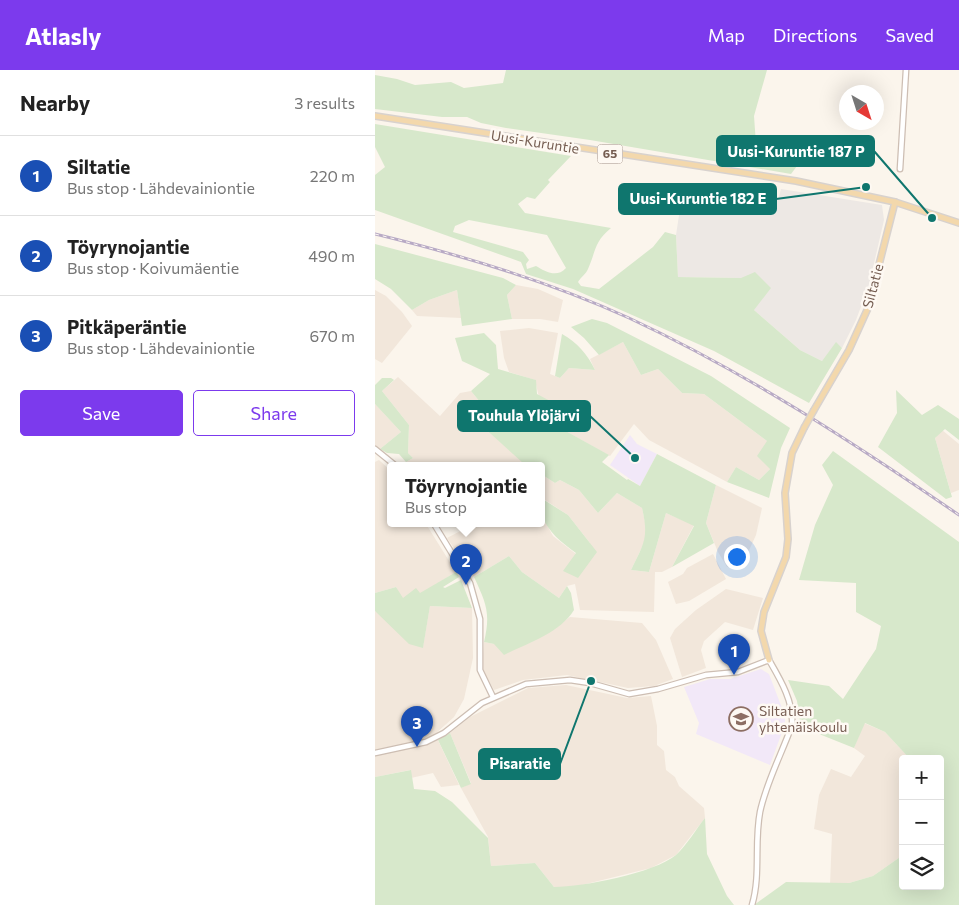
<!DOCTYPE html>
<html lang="en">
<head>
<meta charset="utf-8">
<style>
	body { margin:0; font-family:Commissioner,sans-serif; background:#f6f6f6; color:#222 }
	.controls { position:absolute; right:15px; bottom:15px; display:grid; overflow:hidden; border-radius:5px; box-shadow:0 5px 20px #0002 }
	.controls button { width:45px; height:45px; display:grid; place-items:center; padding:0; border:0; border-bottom:1px solid #e0e0e0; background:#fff; color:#222; font:25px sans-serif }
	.compass { position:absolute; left:464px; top:15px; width:45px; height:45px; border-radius:50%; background:#fff; box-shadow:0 5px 20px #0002; rotate:141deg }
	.you { position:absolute; left:361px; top:486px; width:18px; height:18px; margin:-12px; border:4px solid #fff; border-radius:50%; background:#1a73e8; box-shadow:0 0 0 8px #1a73e833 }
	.badge { display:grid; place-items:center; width:32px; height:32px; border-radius:50%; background:#7c3aed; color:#fff; font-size:16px; font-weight:700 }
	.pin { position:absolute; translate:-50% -41px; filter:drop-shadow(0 1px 2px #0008) }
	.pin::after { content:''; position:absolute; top:26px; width:18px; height:15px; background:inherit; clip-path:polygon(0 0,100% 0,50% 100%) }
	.popup { position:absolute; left:12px; top:392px; width:158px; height:65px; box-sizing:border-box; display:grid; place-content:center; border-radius:5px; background:#fff; filter:drop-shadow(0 1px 4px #0005); font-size:16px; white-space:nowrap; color:#767676 }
	.popup b { font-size:19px; color:#222 }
	.popup::after { content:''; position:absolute; left:50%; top:100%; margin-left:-10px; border:10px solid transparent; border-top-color:#fff }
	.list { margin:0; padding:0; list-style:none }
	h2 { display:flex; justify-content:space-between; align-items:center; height:65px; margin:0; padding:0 20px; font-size:21px }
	h2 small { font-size:16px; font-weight:400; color:#767676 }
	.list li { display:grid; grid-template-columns:32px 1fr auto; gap:15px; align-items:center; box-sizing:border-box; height:80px; padding:0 20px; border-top:1px solid #e0e0e0 }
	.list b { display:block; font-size:19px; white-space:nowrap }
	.list p { margin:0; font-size:16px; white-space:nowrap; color:#767676 }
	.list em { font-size:16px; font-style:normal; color:#767676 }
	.actions { display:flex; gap:10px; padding:15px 20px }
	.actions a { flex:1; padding:11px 0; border:1px solid #7c3aed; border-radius:5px; text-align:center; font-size:18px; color:#7c3aed }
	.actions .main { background:#7c3aed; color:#fff }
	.icon { flex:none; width:28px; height:28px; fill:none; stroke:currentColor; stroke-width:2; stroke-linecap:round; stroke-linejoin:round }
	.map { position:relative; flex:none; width:584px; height:835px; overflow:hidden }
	header { display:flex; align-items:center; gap:30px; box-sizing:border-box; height:70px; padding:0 25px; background:#7c3aed; color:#fff }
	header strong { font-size:24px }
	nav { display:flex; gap:28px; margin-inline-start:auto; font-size:18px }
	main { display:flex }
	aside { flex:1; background:#fff }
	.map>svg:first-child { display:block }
	.residential { fill:#f2e7db }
	.industrial { fill:#ede8e4 }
	.education { fill:#f2e8f8 }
	.green { fill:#d7e8cb; fill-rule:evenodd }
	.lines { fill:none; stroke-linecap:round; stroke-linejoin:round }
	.minor-casing { stroke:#cdbeb3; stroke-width:7 }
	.major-casing { stroke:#d8d2ce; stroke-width:8 }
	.minor { stroke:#fff; stroke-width:4.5 }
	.major { stroke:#f3d8ac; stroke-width:5 }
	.rail-casing { stroke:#b8aac5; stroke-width:3 }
	.rail { stroke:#fef9f3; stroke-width:1; stroke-dasharray:4; stroke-linecap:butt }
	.major-bridge-casing { stroke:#d8d2ce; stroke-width:8; stroke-linecap:butt }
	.major-bridge { stroke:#f3d8ac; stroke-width:5 }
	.labels { text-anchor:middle; stroke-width:5; stroke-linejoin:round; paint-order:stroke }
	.shield { fill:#fef9f3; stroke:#9e8c82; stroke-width:1 }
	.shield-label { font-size:12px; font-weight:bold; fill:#755d51 }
	.street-label { font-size:14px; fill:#755d51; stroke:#fef9f3 }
	.education-label { font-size:14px; fill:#785e54; stroke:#fef9f3; text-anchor:start }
	.leader { fill:none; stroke:#0f766e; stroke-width:2 }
	.callout-dot { fill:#0f766e; stroke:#fef9f3; stroke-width:2 }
	.callout { fill:#0f766e; stroke:#0f766e; stroke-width:2 }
	.callout-label { font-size:15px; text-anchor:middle; font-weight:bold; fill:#fff }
</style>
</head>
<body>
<header>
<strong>Atlasly</strong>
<nav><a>Map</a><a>Directions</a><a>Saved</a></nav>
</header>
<main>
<aside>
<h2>Nearby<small>3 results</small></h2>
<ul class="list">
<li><span class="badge" style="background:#1a4fb4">1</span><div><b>Siltatie</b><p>Bus stop · Lähdevainiontie</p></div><em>220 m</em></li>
<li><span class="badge" style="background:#1a4fb4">2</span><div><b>Töyrynojantie</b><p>Bus stop · Koivumäentie</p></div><em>490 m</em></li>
<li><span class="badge" style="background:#1a4fb4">3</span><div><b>Pitkäperäntie</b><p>Bus stop · Lähdevainiontie</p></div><em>670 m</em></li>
</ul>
<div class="actions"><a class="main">Save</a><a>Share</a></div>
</aside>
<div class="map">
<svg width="584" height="835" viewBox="0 0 584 835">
	<rect width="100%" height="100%" fill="#fbf5ec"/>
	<g class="residential">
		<path d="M141,215l22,4 25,11 -5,22 -18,-3h-28l-5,-24z"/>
		<path d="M0,220l11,6 16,16 10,14 -30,37 -7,-4z"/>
		<path d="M82,220l4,28 -44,-2 -5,-6 17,-10z"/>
		<path d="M154,258l29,5 -8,41 10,4 9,-10 26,2 -5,-11 33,-17 18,33 17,-6 24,24 22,1 63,47 3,28 -11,11 -23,-13 -9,15 -78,-42 -15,-16 -24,32 -66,-37 -9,-39 -26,-8 -5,-14 -4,-27z"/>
		<path d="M23,307l42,39 20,-23 11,-2 9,11 -10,13 58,51h-123l1,-4 7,-4 -5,-5 1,-28 -27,-34z"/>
		<path d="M0,334l26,28 -21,17 -5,-4z"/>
		<path d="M567,360l17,14v46l-8,3 -16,-55z"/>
		<path d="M4,390l12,11v53h35l30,48 -36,22 -18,5 -6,-12 -21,6v-131z"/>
		<path d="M166,404l14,9 5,-3 19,10 19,23 19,-20 25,15 5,23 -3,12 -13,27 18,2 17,-59 28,12 -22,42 -10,5h-7l-1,40 -74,-2 -5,-26 -8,2 -8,12 -37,-26 -13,-16 -35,21 -27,-39 27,-14h67v-10l12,22 23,18 14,-11 -22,-28 -26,-17 3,12 -4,2z"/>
		<path d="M341,415l46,23 -6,27 -15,33 -14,-1 -9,-15 -12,-29z"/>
		<path d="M338,484l13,25 -37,22 -13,3 -8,-22 15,-8 4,-6z"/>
		<path d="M351,519l37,9 -10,32 -28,-8 -21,19 -3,9 5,18 -24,9 -12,-39 5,-9 21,-19z"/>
		<path d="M55,536l42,2 1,50 -9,41 -10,18 -19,17 24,51 -18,2 -8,-14 -22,5 -1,-8 -35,7v-166l48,36z"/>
		<path d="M195,547l72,6 14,17 17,39 -19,7 -26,2 -61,-13 -44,5 -29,10 -12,-22 2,-26 10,2 47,-7z"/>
		<path d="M191,615l61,13 24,-2 6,30v19l7,6 2,19 9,7 4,9 25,22 1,10 -29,37 -25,13 -77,19h-20l-19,-24 -44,3 -3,-29 -27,-49 10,-5 -21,-50 20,-16 58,-29z"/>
		<path d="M489,653l21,9 25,27h-7v96l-30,21 -24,7 -19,2 2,-51 -18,-5 5,-34 12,-26 20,8 14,-21 -11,-8z"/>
	</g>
	<path class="industrial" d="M308,119l95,11 3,-11 101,16 2,15 -15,65 -13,35 -14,28 -6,-5 -14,18 -22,-11 -46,-40 -13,-32 -63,-1 -2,-42z"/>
	<g class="education">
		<path d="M255,365l7,9 20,10 -17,32 -30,-21z"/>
		<path d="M386,599l8,5 16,42v8l-15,41 -74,-31 3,-11 -15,-36 26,-8h20z"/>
	</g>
	<g class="green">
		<path d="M131,0h261l-13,46 2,28 45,7 2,7 -12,16 -201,-34 -84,-12 -25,-5 -14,-6h-25l-67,-8v-34l22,4 18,6 36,-3 13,6 39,-5z"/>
		<path d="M0,54l196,32 -23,24 2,2 -15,17 -8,-2 -9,7 7,9 86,15c-17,14 -15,23 -23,41 -2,5 -7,8 -10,13l3,4 18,3 54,-42 12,-15 11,3 2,42 63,1 14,-6 16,16 -17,22 46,40 22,11 14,-19 6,6 -33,55 -95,-52 -141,-62 -47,-15 -5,-12 -146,-52v-35l10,-8 -10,-20zM94,150l78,15 19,33c-9,10 -20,4 -30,-2l-9,3 -1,-5 3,-4 -6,-8 -70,-20 2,-6z"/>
		<path d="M0,174l128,34 13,7 -9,10 5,24 -50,7 -5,-36 -28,10 -17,10 -21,-21 -16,-10z"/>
		<path d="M217,249l15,4 104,53 79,52 -9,20 -12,50 -42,-16 9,-15 23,13 11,-11 -13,-13 10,-15 -63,-47 -22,-1 -24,-24 -17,6 -18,-33 -24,13 -15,-17 -13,-11z"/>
		<path d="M109,263l12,12 2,24 38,11 1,14 15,8 -8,17 65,36 -7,7 25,18 1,-1 12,7 17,-32 59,31 -10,38 8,20 -42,24 22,-41 -28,-13 -17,59 -18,-2c13,-27 18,-32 11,-62l-25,-15 -19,20 -19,-23 -19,-10 -5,3 -14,-9v-8h-13l-5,-3 -53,-48 10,-13 -9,-11 19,-17 -28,-13 -7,-23z"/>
		<path d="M187,264c15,8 26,21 33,36l-26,-2 -9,10 -5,-2z"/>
		<path d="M7,308h9l3,2 -12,11 27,34 -1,28 5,5 -7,4 -7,-8 -12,-1 -7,-4 21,-17 -26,-28v-19z"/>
		<path d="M521,320l26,25 16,-10 21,14v21l-14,-11 -10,9 17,59 -6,2 -68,-52 19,-34z"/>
		<path d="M458,381l126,91v363h-205l32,-23 63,1 24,-7 30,-21v31h37v-127h-30l-25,-27 -20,-9 -11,25 -50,-20 -4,-7 -3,-20 -9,-21 41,6 14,13 33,-50 5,-23 -25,-14v-29l-57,-3 16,-55 18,-40 -11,-20z"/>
		<path d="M166,428l27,17 29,37 -19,26 -15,-7 13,-18c-16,-12 -27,-20 -35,-39l4,-5z"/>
		<path d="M134,486l13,16 37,26 8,-12 4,7 3,17c-14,23 -48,34 -70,45l-10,-11 -10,-2c7,-29 2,-39 -10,-65z"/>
		<path d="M81,502l3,5 -16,10 2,1 16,-8 11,28 -42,-2 -7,42 -14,-4 -34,-33v-18l21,-6 7,11 13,-10 4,5z"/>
		<path d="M75,663l21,51 -10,4 -23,-48z"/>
		<path d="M36,700l3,19 21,2 17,11 36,36 3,28 44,-3 19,24c29,0 100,-14 122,-32 11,-10 20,-26 29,-37l2,36 20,42 7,9h-359v-128z"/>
	</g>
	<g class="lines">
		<g class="minor-casing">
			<g id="minor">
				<path d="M525,99l6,-99"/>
				<path d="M0,379l21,17"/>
				<path d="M59,454l36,59 10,36v51l13,27"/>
				<path d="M0,683l51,-11 18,-9 38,-30 44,-19 44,-4 20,3 39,11 29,-5 48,-14 32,-3 31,-12c11,19 25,42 23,65 -10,28 -26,58 -32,87 -6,31 1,63 -8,93"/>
			</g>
		</g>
		<g class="major-casing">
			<g id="major">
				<path d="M0,46l421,65 99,21 64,21"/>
				<path d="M439,340l35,-60 19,-42 27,-106"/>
				<path d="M394,590l-8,-29 3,-19 22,-55 2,-18 -3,-46 7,-40 12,-25"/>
			</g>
		</g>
		<use href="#minor" class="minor"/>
		<use href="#major" class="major"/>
		<g class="rail-casing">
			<path id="rail" d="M0,164c86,21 173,47 254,84 116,54 225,125 330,197"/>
		</g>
		<use href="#rail" class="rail"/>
		<g class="major-bridge-casing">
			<path id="major-bridge" d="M429,358l10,-18"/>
		</g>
		<use href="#major-bridge" class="major-bridge"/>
	</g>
	<defs>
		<g id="school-ring" transform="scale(1.25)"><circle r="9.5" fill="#fef9f3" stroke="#8d6e63" stroke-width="1.5"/><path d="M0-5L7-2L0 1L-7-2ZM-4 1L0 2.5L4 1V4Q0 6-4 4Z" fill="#8d6e63"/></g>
	</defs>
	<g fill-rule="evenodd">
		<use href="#school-ring" x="366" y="649"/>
	</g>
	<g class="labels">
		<rect class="shield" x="222.5" y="74.5" width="25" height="19" rx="4"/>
		<g class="shield-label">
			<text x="235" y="88">65</text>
		</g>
		<g class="street-label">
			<text transform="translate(160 72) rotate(9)" y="5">Uusi-Kuruntie</text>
			<text transform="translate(498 216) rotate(-75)" y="5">Siltatie</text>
		</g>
		<g class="education-label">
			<text x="384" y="646">Siltatien<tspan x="384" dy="16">yhtenäiskoulu</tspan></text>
		</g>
	</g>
	<path class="leader" d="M557 148L499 81M491 117L401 129M260 388L215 346M216 611L185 694"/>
	<g class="callout-dot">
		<circle cx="557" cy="148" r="5"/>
		<circle cx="491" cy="117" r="5"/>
		<circle cx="260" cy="388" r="5"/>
		<circle cx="216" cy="611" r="5"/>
	</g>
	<g class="callout">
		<rect x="342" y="66" width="157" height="30" rx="5"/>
		<rect x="244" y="114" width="157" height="30" rx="5"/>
		<rect x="83" y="331" width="132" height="30" rx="5"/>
		<rect x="104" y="679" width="81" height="30" rx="5"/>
	</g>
	<g class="callout-label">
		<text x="421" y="87">Uusi-Kuruntie 187 P</text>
		<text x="323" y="134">Uusi-Kuruntie 182 E</text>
		<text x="149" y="351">Touhula Ylöjärvi</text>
		<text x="145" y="699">Pisaratie</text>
	</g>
</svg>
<div class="controls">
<button>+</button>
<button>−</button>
<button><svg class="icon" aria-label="layers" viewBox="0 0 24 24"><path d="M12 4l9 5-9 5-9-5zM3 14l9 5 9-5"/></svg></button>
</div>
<svg class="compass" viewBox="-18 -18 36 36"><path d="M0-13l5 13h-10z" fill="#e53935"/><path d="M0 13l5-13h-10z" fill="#767676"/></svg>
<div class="you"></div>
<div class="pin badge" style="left:359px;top:605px;background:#1a4fb4">1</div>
<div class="pin badge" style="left:91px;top:515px;background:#1a4fb4">2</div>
<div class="popup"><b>Töyrynojantie</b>Bus stop</div>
<div class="pin badge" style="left:42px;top:677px;background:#1a4fb4">3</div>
</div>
</main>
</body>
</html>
